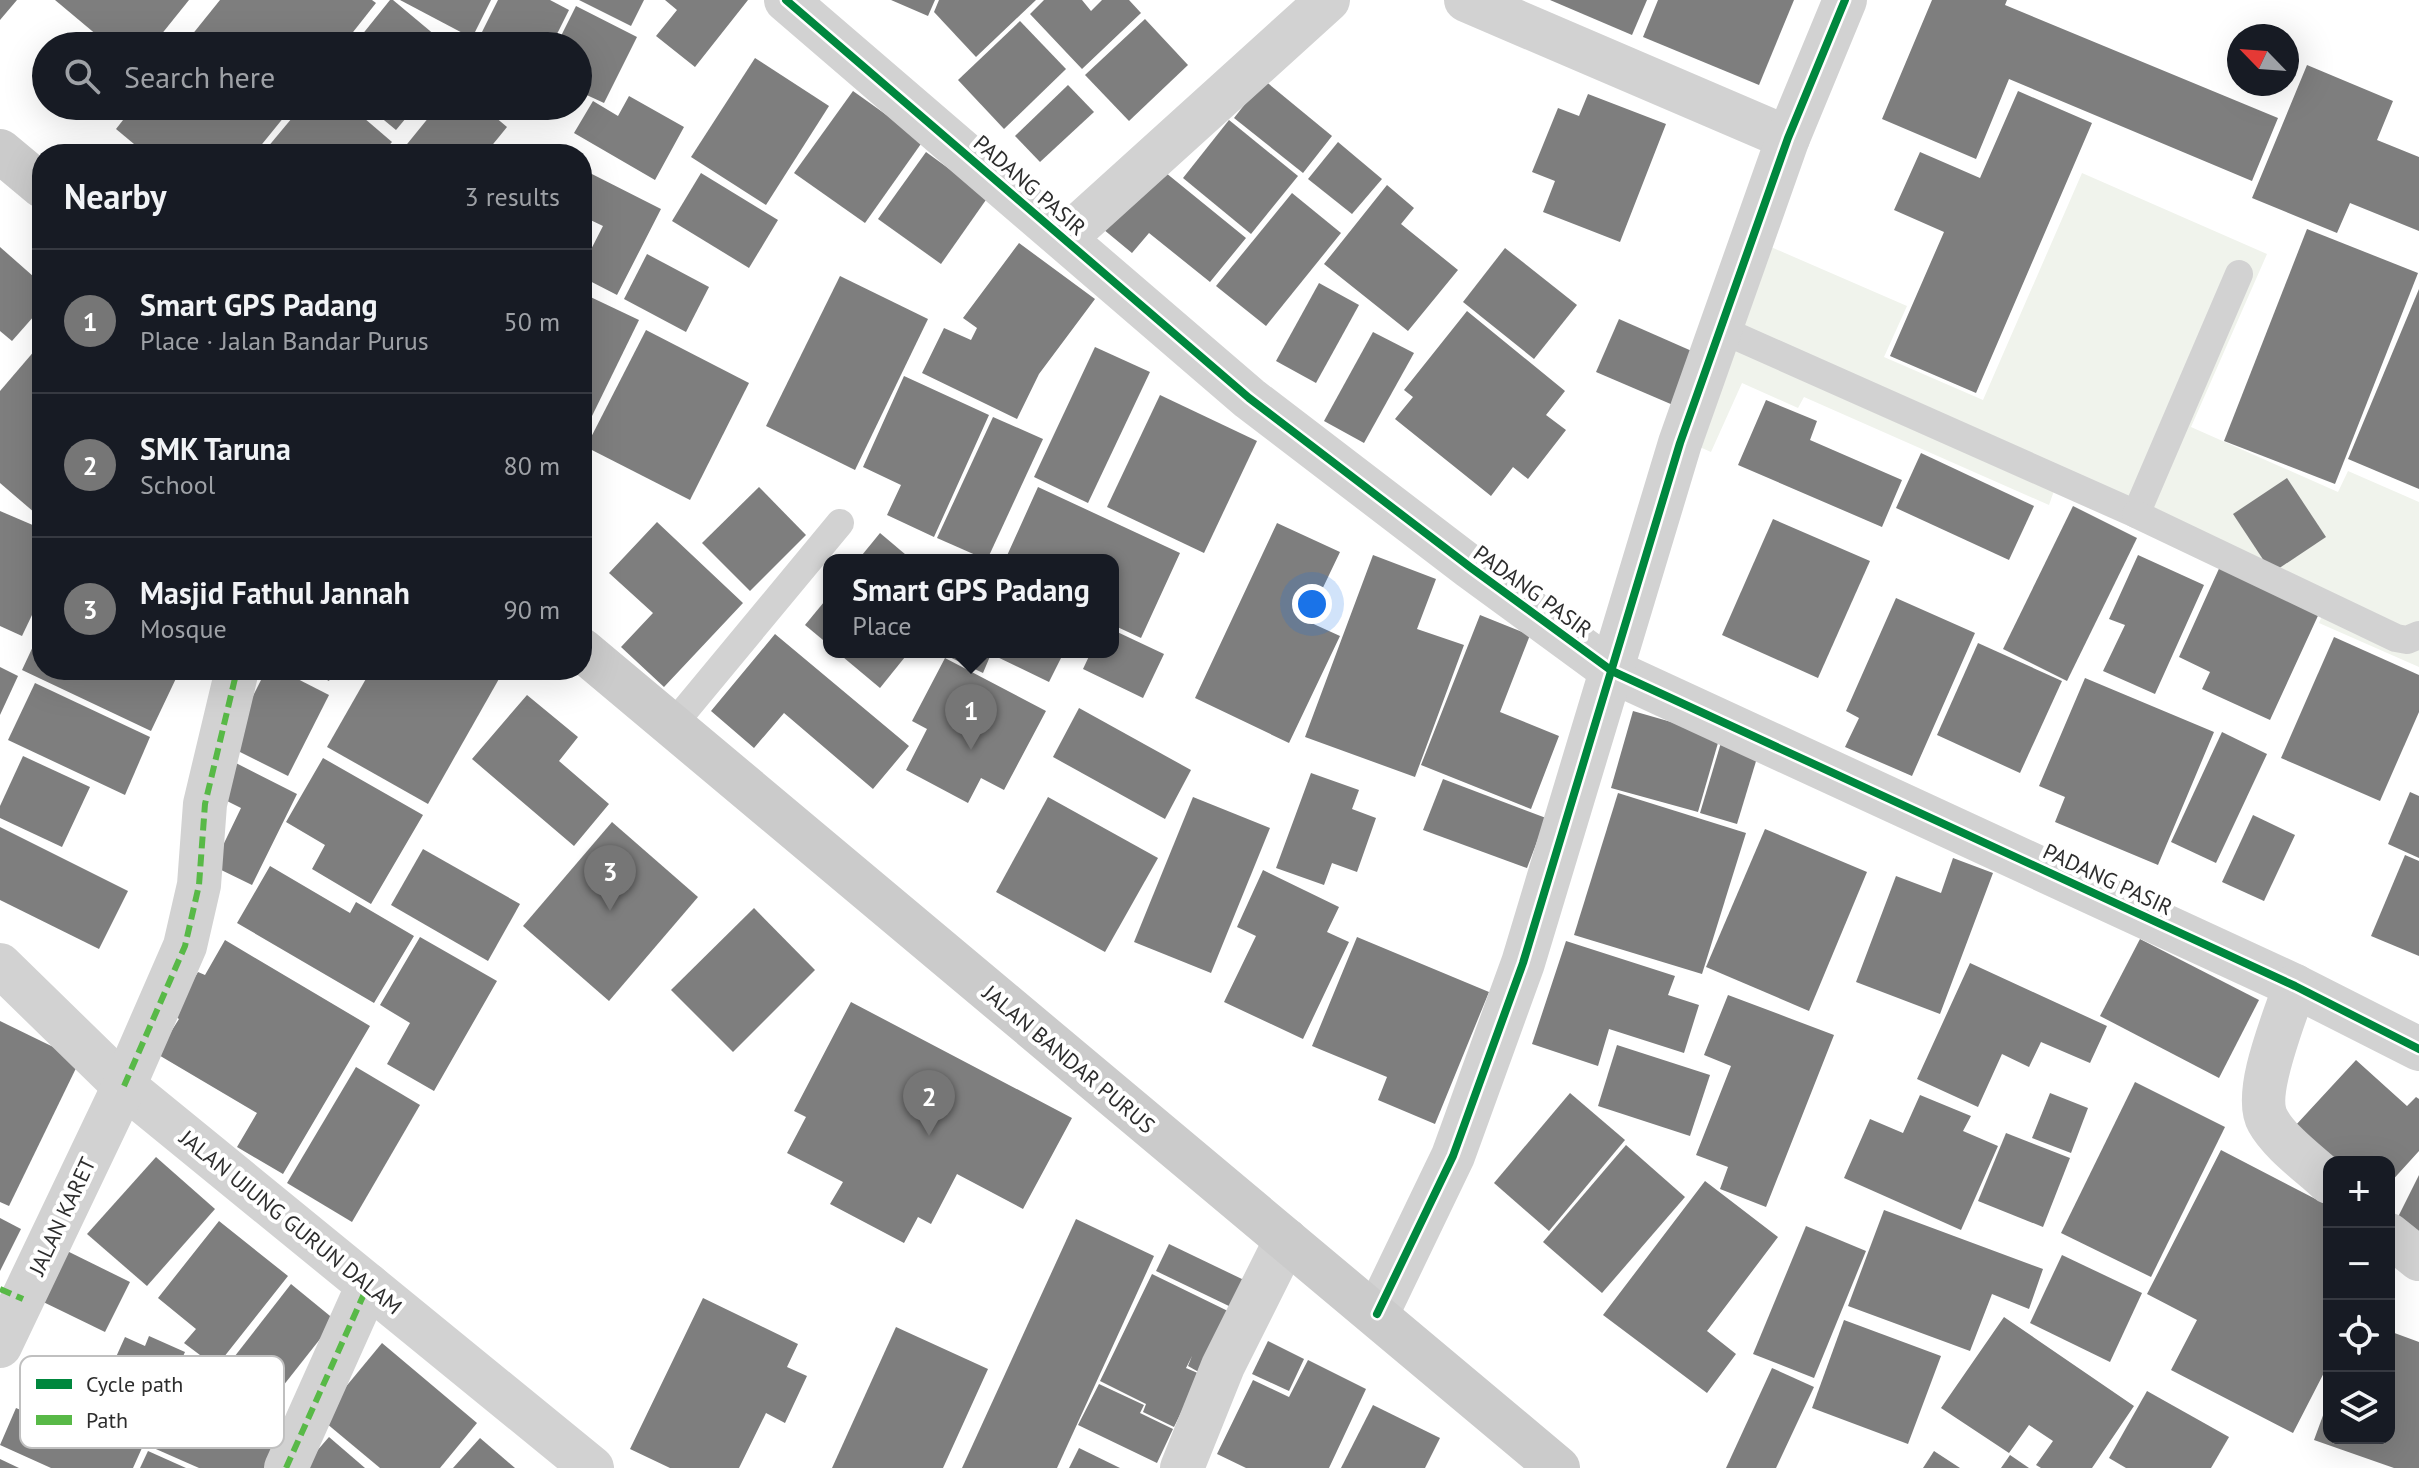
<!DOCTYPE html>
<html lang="en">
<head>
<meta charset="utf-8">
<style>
	body { margin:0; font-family:"PT Sans",sans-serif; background:#242831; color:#f1f3f6 }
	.controls { position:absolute; right:24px; bottom:24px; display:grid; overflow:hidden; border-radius:16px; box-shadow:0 8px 32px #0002 }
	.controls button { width:72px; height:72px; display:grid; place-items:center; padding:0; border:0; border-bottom:2px solid #363941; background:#171b24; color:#f1f3f6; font:40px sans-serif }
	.compass { position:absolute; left:2227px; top:24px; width:72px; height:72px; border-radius:50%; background:#171b24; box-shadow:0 8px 32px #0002; rotate:295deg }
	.you { position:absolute; left:1312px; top:604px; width:28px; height:28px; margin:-20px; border:6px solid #fff; border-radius:50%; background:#1a73e8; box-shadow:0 0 0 12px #1a73e833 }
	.badge { display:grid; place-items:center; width:52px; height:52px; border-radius:50%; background:#767676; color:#fff; font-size:26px; font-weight:700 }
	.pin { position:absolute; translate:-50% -66px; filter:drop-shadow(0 2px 4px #0008) }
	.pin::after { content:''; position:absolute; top:42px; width:28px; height:24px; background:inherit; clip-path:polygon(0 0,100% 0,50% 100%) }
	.popup { position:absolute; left:823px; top:554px; width:296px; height:104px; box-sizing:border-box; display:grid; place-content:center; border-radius:16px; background:#171b24; filter:drop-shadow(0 2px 6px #0005); font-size:26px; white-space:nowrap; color:#9ea1a6 }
	.popup b { font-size:30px; color:#f1f3f6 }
	.popup::after { content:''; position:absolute; left:50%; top:100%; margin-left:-16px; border:16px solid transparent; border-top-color:#171b24 }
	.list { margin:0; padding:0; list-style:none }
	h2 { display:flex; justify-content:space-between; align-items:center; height:104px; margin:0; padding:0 32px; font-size:34px }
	h2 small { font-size:26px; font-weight:400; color:#9ea1a6 }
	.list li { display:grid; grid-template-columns:52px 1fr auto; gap:24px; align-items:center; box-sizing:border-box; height:144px; padding:0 32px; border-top:2px solid #363941 }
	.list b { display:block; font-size:30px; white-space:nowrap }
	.list p { margin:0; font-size:26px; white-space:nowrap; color:#9ea1a6 }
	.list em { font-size:26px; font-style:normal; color:#9ea1a6 }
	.icon { flex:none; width:44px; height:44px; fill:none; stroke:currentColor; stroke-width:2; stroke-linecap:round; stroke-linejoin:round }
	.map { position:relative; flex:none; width:2419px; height:1468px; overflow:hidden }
	.search { position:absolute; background:#171b24; box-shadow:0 8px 32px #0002; left:32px; top:32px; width:560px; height:88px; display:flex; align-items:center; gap:20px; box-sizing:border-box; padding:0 28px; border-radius:44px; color:#9ea1a6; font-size:30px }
	.panel { position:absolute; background:#171b24; box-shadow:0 8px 32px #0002; left:32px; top:144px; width:560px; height:536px; border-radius:32px }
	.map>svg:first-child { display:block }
	.green { fill:#f0f3ec }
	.building { fill:#7e7e7e }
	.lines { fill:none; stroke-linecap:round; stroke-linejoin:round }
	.lane { stroke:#d2d2d2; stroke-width:28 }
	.street { stroke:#d2d2d2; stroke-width:44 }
	.secondary { stroke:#cbcbcb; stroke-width:44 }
	.quiet { stroke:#58b947; stroke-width:6; stroke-dasharray:12 6; stroke-linecap:butt }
	.cycleway-casing { stroke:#fff; stroke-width:13 }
	.cycleway { stroke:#00873e; stroke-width:8 }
	.labels { text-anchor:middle; stroke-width:8; stroke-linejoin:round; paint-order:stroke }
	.street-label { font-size:22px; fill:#2d2d2d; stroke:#fff }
	.key { fill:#fff; stroke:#c0c0c0; stroke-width:2 }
	.key-label { font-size:22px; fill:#2d2d2d }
</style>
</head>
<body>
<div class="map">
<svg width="2419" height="1468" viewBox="0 0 2419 1468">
	<rect width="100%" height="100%" fill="#fff"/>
	<path class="green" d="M2082,173l185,81 -76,173 147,65 10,-21 71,31v165l-100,-44 7,-17 -271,-118 -6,17 -245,-108 -6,11 -56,-25 -31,69 -25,-11 85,-194 136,59 -23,51 99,43z"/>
	<g class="building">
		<path d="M0,0h17l-17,20z"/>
		<path d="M55,0h134l-37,46h-42z"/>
		<path d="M220,0h152l4,3 -34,43h-159z"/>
		<path d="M390,0h3l55,46h-95z"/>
		<path d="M400,0h91l-19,38z"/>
		<path d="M498,0h52l19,10 -18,36h-42l-27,-14z"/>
		<path d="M579,0h65l-13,26z"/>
		<path d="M665,0h83l-53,67 -39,-31 21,-26z"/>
		<path d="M891,0h44l-7,16z"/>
		<path d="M939,0h97l-60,57 -42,-45z"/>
		<path d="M1044,0h38l9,11 11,-11h27l12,13 -59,56 -52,-55z"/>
		<path d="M1550,0h97l-15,35z"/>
		<path d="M1658,0h136l-35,85 -116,-48z"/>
		<path d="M1932,0h75l-2,5 273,113 -26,63 -243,-102 -33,80 -94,-40z"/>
		<path d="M576,6l61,31 -33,66 -26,-12v-45h-22z"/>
		<path d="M1145,19l43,46 -59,56 -44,-46z"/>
		<path d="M1020,21l46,48 -62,60 -46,-49z"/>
		<path d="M755,58l74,48 -63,99 -75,-48z"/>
		<path d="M2307,65l86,36 -16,39 42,17v74l-69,-28 -13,30 -85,-35z"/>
		<path d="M1264,80l68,56 -29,37 -69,-55z"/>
		<path d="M1068,85l26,27 -54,50 -25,-26z"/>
		<path d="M853,91l70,50 -58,82 -71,-50z"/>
		<path d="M2018,91l74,32 -116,270 -86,-37 54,-124 -50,-22 26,-58 60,26z"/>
		<path d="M1588,94l78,30 -46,118 -77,-30 12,-31 -23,-9 26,-64 21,8z"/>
		<path d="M629,96l55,31 -29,53 -81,-47 19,-32 25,15z"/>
		<path d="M134,106h159l-39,48h-108l-30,-25z"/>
		<path d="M302,106h48l42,36 -11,12h-119z"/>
		<path d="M367,106h49l-20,24z"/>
		<path d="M438,106h44l25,21 -22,27h-86z"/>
		<path d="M1229,120l69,56 -47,58 -68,-56z"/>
		<path d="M1338,142l44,37 -30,35 -44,-35z"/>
		<path d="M926,152l62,45 -47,67 -63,-45z"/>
		<path d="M1155,164l91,74 -36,44 -61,-49 -17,20 -29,-24z"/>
		<path d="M582,169l79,40 -44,86 -35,-18v-10l21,-41 -21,-10z"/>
		<path d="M701,173l77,47 -29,48 -77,-47z"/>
		<path d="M1387,185l27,23 -13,16 57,46 -50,61 -84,-67z"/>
		<path d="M1292,193l49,40 -75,93 -50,-40z"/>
		<path d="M2307,229l111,44 -83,211 -111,-43z"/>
		<path d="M1019,243l76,56 -56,75 -22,45 -95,-46 22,-45 27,12 6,-12 -14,-10z"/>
		<path d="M0,247l42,37v23l-30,34 -12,-10z"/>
		<path d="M1505,248l72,57 -43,54 -71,-57z"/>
		<path d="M647,254l62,33 -23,45 -62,-33z"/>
		<path d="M840,276l88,43 -73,151 -89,-44z"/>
		<path d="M1319,283l40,22 -43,78 -40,-22z"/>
		<path d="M2419,289v200l-71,-30z"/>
		<path d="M582,293l57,27 -47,96 -10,-5z"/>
		<path d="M1467,311l98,80 -19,24 20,15 -38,49 -15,-12 -22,29 -96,-77 18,-22 -9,-7z"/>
		<path d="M1619,319l75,33 -21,53 -77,-33z"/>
		<path d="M646,330l103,53 -59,117 -104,-53z"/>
		<path d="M1373,332l41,21 -50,90 -40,-22z"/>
		<path d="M42,342v177l-42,-36v-92z"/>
		<path d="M1095,347l55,25 -62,131 -54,-26z"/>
		<path d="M904,376l85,39 -55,122 -47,-22 14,-30 -38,-18z"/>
		<path d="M1160,395l97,46 -53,112 -97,-46z"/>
		<path d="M1766,400l51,21 -7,19 92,40 -20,47 -144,-62z"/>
		<path d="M993,417l50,22 -56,121 -50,-22z"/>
		<path d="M1921,453l113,53 -25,54 -113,-52z"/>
		<path d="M2287,478l39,59 -54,36 -39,-59z"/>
		<path d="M759,487l47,48 -56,56 -48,-48z"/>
		<path d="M1038,487l142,66 -39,85 -28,-13v-65h-108z"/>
		<path d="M2073,506l64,32 -70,143 -64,-32z"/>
		<path d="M0,511l42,18v65l-20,42 -22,-10z"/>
		<path d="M1773,519l97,42 -52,117 -96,-43z"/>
		<path d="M657,522l86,81 -79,84 -43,-40 32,-34 -44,-40z"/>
		<path d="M1277,523l63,29 -33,69 33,15 -51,107 -94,-45z"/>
		<path d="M880,533l32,27h-54z"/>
		<path d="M1373,555l63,24 -19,50 47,16 -49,132 -110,-40z"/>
		<path d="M2138,555l66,30 -49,109 -52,-23 22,-46 -16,-6z"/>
		<path d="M2222,562l100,45 -52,113 -68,-31 8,-17 -31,-15z"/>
		<path d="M829,596v49l-24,-20z"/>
		<path d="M1896,598l79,35 -63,143 -67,-29 14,-29 -13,-7z"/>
		<path d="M1480,615l50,20 -30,77 59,24 -28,73 -110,-44z"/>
		<path d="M42,627v43h138l-29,61 -129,-61z"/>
		<path d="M1113,630l51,24 -21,44 -60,-29 8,-17h22z"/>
		<path d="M775,634l134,112 -36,43 -89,-76 -30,35 -43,-37z"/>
		<path d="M2334,637l85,38v37l-39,89 -99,-43z"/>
		<path d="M1978,643l84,38 -42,92 -83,-38z"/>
		<path d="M837,652h72l-29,36z"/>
		<path d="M939,652h125l-15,30 -58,-28 -8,19z"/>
		<path d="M945,658l101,53 -42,79 -23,-12 -13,25 -62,-33 21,-41 -15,-8z"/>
		<path d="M0,667l18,9 -18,39z"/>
		<path d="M266,670h14l49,25 -41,81 -60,-30z"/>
		<path d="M307,670h27l-5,11z"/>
		<path d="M371,670h133l-76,134 -101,-57z"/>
		<path d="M2085,678l129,54 -56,133 -103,-43 10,-25 -26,-11z"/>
		<path d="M35,683l115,54 -25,58 -117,-55z"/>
		<path d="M527,695l51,42 -19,24 50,43 -35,42 -102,-87z"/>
		<path d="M1079,708l112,62 -26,49 -112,-62z"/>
		<path d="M1633,711l87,25 -22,76 -87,-24z"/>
		<path d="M2222,732l45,22 -51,109 -45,-21z"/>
		<path d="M1723,736l37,12 -23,76 -37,-11z"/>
		<path d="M23,756l67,31 -28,60 -62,-29v-12z"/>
		<path d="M323,758l100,57 -52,89 -59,-35 13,-24 -39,-23z"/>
		<path d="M230,760l67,34 -45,91 -39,-19 28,-58 -28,-14z"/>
		<path d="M1311,773l48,17 -7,19 24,9 -19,54 -25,-9 -8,22 -48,-17z"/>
		<path d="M1443,779l103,39 -19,50 -104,-38z"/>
		<path d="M2410,792l9,4v62l-31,-14z"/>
		<path d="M1618,793l128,40 -44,141 -128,-39z"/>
		<path d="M1048,797l110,61 -53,94 -109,-60z"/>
		<path d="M1193,797l77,31 -59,145 -77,-31z"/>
		<path d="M2253,815l42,20 -31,66 -42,-19z"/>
		<path d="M612,822l86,75 -89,104 -86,-75z"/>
		<path d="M0,827l128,64 -29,58 -99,-49z"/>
		<path d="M1765,829l102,43 -58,139 -103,-44z"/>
		<path d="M423,849l97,55 -32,57 -97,-56z"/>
		<path d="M2405,855l14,6v95l-48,-20z"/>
		<path d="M1953,858l40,15 -53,141 -84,-32 40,-106 45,17z"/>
		<path d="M270,866l80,47 6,-11 58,34 -40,67 -137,-80z"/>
		<path d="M1263,870l76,37 -12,25 22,10 -46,97 -79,-37 32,-66 -19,-9z"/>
		<path d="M754,908l61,62 -82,82 -62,-62z"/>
		<path d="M420,937l77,44 -63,110 -47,-27 23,-41 -30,-18z"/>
		<path d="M1357,937l132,55 -54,132 -57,-24 9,-23 -75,-31z"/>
		<path d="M2140,939l119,61 -40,78 -119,-62z"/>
		<path d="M225,940l145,86 -87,148 -46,-27 20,-34 -100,-59 22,-35 -7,-5 26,-42 7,3z"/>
		<path d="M1566,941l109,35 -7,19 31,10 -15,48 -75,-24 -11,37 -66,-22z"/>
		<path d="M1970,963l137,63 -17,37 -49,-21 -12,25 -27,-13 -24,53 -61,-28z"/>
		<path d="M1728,995l106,40 -68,172 -46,-18 8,-22 -32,-12 35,-89 -27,-11z"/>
		<path d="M851,1002l221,116 -49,91 -66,-35 -26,50 -13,-7 -14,26 -74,-39 13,-22 -56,-29 19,-36 -12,-6z"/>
		<path d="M0,1021l80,39 -71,146 -9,-4z"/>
		<path d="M1617,1045l93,30 -20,61 -92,-30z"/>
		<path d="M2356,1060l51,46 9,-9 3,2v52l-30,33v-22h-55l-39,-36z"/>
		<path d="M356,1067l64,38 -68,117 -65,-39z"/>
		<path d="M2135,1082l90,45 -74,150 -90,-44z"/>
		<path d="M1570,1093l55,47 -76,91 -55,-48z"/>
		<path d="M2050,1093l38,15 -17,45 -39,-15z"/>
		<path d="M1920,1095l51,21 -8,15 35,15 -37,84 -117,-52 26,-59 33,14z"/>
		<path d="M2006,1133l64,25 -27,69 -65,-26z"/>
		<path d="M1626,1145l59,52 -83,96 -59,-51z"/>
		<path d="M2221,1150l108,56v157l-36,70 -122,-63 26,-50 -50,-26z"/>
		<path d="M156,1157l59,52 -68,77 -60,-52z"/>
		<path d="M2419,1175v60l-24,-12z"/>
		<path d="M1705,1181l73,56 -71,94 29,23 -29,39 -104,-78z"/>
		<path d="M1884,1210l159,59 -14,40 -37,-15 -22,57 -122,-45z"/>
		<path d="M0,1218l21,11 -21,42z"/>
		<path d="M1076,1219l78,37 -97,212h-95z"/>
		<path d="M219,1221l69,55 -72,91 -32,-24 12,-14 -38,-31z"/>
		<path d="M1806,1226l60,25 -52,127 -61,-24z"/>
		<path d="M1169,1244l75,36 -13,27 -75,-36z"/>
		<path d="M59,1247l71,35 -25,50 -72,-35z"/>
		<path d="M2062,1255l80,38 -32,69 -80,-39z"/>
		<path d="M1152,1274l82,40 -30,61 -16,-9 4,-10 -7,14 1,-2 14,6 -26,53 -31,-15 3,-8 -46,-23z"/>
		<path d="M291,1284l44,36 -67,85 -44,-35z"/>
		<path d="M703,1298l95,46 -11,23 20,9 -22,47 -19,-10 -27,55h-69l-40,-19z"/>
		<path d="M2004,1317l130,89 -42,62h-51l-5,-3 17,-24 -24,-16 -20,28 -68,-45z"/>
		<path d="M1844,1320l97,36 -33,88 -96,-36z"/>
		<path d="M896,1327l92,42 -45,99h-111z"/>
		<path d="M2389,1331l30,11v126h-25l-80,-28 15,-41v39h60z"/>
		<path d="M149,1336l36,16 -52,116h-82l-51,-23 16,-37 51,22 26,-59 14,6 18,-40 20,9z"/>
		<path d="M1268,1341l36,18 -15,32 -37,-17z"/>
		<path d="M382,1343l95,80 -37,45h-60l-60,-50z"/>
		<path d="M1308,1360l58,29 -37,79h-83l-29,-14 36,-74 36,17z"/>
		<path d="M1772,1368l42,19 -38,81h-50z"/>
		<path d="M182,1372l115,51 -20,45h-78l-50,-22z"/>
		<path d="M1099,1384l45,21 -4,8 33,16 -16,34 -79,-38z"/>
		<path d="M2147,1391l82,46 -18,31h-85l-17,-10z"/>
		<path d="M1373,1405l67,33 -15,30h-84z"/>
		<path d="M329,1437l36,31h-63z"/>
		<path d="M480,1438l35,30h-62z"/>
		<path d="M1079,1448l41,20h-51z"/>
		<path d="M148,1451l38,17h-46z"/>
		<path d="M1934,1451l26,17h-37z"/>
		<path d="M2010,1455l19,13h-28z"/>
		<path d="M0,1459l19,9h-19z"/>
	</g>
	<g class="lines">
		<g class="lane">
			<path d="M1722,330l414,184 103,-240"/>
			<path d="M2136,514l260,124 11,2 12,-5"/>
			<path d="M671,727l169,-204"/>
		</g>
		<g class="street">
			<path d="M786,0l463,398 221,169 142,104 683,315 124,63"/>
			<path d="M1466,0l322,138"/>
			<path d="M1065,238l263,-238"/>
			<path d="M0,965l124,121 468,382"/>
			<path d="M2295,986c-10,31 -43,108 -27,135 12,22 43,44 61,61"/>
			<path d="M2389,1235l30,24"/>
			<path d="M1377,1314l76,-158 70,-193 157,-520 108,-305 57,-138"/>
			<path d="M0,1346l124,-260 61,-140 14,-61 6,-81 32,-134"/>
			<path d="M286,1468l82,-183"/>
			<path d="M1182,1468l41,-102 63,-126"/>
		</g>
		<g class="secondary">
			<path d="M0,151l42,35"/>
			<path d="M582,650l976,818"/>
		</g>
		<g class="quiet">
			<path d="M124,1086l61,-140 14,-61 6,-81 32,-134"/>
			<path d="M0,1289l23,10"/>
			<path d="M286,1468l82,-183"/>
		</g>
		<g class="cycleway-casing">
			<g id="cycleway">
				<path d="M786,0l463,398 221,169 142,104 683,315 124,63"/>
				<path d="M1377,1314l76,-158 70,-193 157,-520 108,-305 57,-138"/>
			</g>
		</g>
		<use href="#cycleway" class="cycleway"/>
	</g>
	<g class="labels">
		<g class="street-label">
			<text transform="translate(1030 185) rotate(41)" y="8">PADANG PASIR</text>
			<text transform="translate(1533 591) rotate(36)" y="8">PADANG PASIR</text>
			<text transform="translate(2108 879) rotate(25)" y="8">PADANG PASIR</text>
			<text transform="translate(1069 1059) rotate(40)" y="8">JALAN BANDAR PURUS</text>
			<text transform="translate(62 1216) rotate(-65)" y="8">JALAN KARET</text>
			<text transform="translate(291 1222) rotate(39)" y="8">JALAN UJUNG GURUN DALAM</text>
		</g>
	</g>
	<rect x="20" y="1356" width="264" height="92" rx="12" class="key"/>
	<rect x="36" y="1379" width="36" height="10" fill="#00873e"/>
	<rect x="36" y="1415" width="36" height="10" fill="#58b947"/>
	<g class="key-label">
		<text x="86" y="1392">Cycle path</text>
		<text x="86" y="1428">Path</text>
	</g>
</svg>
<div class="controls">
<button>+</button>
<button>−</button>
<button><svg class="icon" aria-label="locate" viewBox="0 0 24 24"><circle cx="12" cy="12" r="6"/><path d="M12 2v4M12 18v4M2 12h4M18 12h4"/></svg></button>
<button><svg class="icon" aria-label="layers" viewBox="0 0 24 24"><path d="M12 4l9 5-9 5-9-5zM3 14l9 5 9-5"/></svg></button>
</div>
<svg class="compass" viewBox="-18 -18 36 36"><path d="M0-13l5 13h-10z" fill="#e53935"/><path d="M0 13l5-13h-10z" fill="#9ea1a6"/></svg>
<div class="you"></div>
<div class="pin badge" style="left:971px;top:750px">1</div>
<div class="popup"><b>Smart GPS Padang</b>Place</div>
<div class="pin badge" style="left:929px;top:1136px">2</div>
<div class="pin badge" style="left:610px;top:911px">3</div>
<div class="search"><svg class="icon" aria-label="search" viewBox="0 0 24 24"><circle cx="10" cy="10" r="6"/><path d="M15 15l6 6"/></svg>Search here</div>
<section class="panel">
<h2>Nearby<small>3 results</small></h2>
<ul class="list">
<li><span class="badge">1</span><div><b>Smart GPS Padang</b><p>Place · Jalan Bandar Purus</p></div><em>50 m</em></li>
<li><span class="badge">2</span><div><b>SMK Taruna</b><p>School</p></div><em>80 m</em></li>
<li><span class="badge">3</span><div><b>Masjid Fathul Jannah</b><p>Mosque</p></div><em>90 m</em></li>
</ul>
</section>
</div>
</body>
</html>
